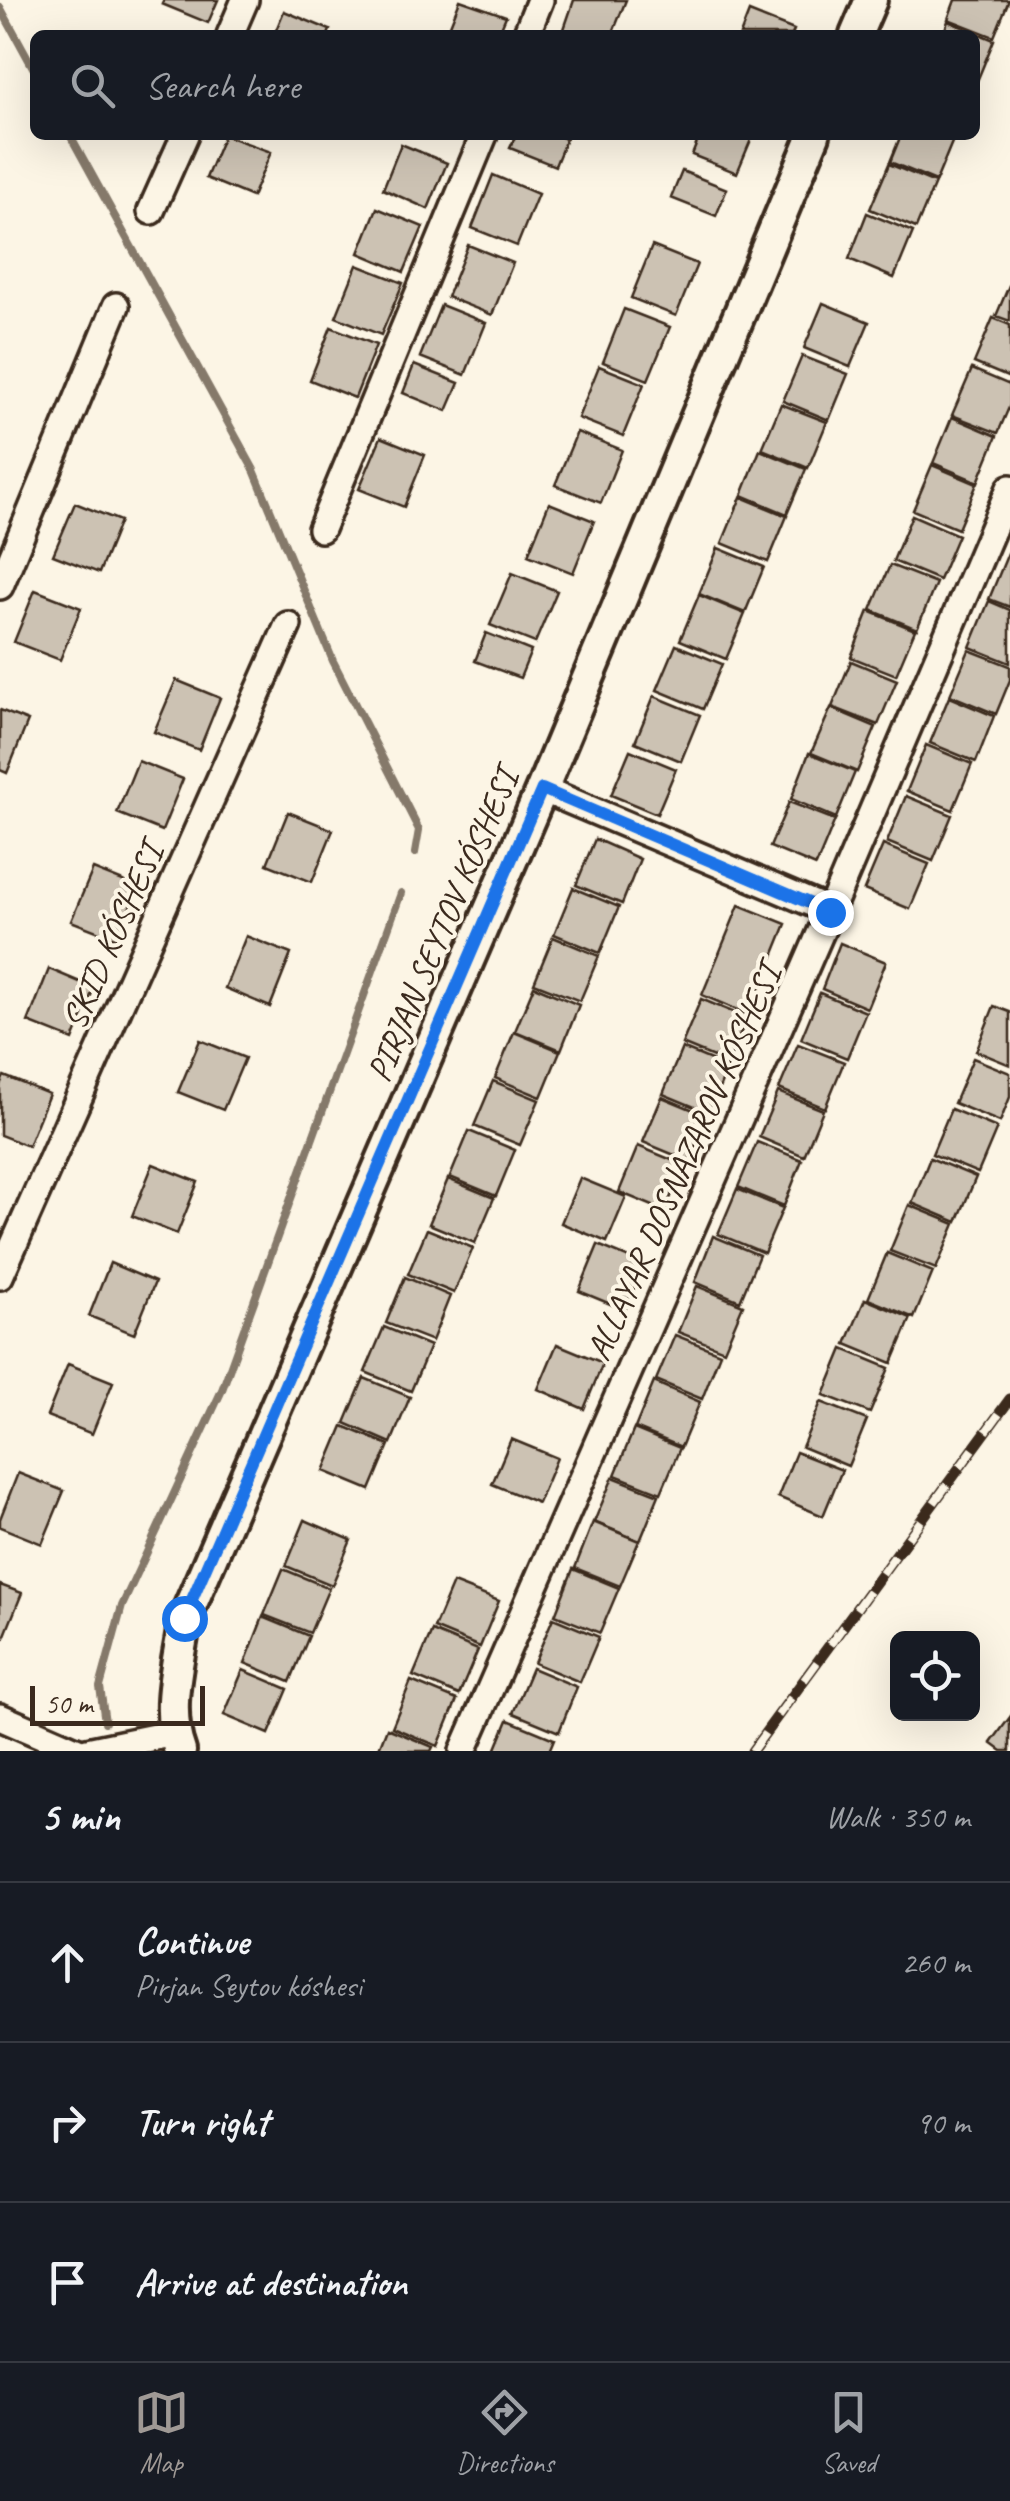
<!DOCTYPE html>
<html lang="en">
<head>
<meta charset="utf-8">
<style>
	body { margin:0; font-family:Caveat,sans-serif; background:#242831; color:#f1f3f6 }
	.controls { position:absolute; right:30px; bottom:30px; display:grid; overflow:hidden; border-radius:15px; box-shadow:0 10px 40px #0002 }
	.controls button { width:90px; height:90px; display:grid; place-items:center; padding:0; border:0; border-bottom:2px solid #363941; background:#171b24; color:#f1f3f6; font:50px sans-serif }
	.scale { position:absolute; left:30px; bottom:25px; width:175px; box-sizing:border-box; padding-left:10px; border:5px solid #3b2a1e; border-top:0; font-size:28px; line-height:35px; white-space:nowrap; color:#3b2a1e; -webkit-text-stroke:8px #fcf5e5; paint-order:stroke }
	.stop { position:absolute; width:30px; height:30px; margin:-22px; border:8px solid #1a73e8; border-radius:50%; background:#fff }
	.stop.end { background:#1a73e8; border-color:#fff; box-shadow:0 2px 10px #0008 }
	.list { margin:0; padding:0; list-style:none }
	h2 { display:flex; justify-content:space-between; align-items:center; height:130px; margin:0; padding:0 40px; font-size:42px }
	h2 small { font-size:32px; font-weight:400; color:#9ea1a6 }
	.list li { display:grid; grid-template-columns:65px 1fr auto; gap:30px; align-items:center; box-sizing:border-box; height:160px; padding:0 40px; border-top:2px solid #363941 }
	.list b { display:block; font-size:38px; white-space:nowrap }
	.list p { margin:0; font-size:32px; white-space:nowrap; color:#9ea1a6 }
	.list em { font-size:32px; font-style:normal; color:#9ea1a6 }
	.icon { flex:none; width:55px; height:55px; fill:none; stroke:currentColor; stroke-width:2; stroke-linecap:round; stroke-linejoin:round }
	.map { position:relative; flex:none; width:1010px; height:1751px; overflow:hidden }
	.search { position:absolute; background:#171b24; box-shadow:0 10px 40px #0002; left:30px; right:30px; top:30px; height:110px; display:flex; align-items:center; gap:25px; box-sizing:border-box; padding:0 35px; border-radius:15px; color:#9ea1a6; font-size:38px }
	.sheet { height:610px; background:#171b24 }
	nav { display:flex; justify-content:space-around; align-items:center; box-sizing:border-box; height:140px; border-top:2px solid #363941; background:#171b24; font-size:28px; color:#9ea1a6 }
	nav a { display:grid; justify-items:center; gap:5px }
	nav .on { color:#9f9995 }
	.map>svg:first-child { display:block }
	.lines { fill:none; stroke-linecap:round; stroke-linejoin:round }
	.stream { stroke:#85796b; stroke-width:8 }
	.building { fill:#ccc2b3; stroke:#3b2a1e; stroke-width:2.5 }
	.minor-casing { stroke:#3b2a1e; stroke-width:32 }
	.major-casing { stroke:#3b2a1e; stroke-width:38 }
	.minor { stroke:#fcf5e5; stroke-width:25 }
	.major { stroke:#fcf5e5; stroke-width:30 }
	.rail-casing { stroke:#3b2a1e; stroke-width:11 }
	.rail { stroke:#fcf5e5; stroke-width:8; stroke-dasharray:22; stroke-linecap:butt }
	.route { stroke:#1a73e8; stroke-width:12 }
	.labels { text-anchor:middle; stroke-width:8; stroke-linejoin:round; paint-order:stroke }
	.street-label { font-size:35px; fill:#3b2a1e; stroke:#fcf5e5 }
</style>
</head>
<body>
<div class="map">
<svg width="1010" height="1751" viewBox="0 0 1010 1751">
	<rect width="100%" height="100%" fill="#fcf5e5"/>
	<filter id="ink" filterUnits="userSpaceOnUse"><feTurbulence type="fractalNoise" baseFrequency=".01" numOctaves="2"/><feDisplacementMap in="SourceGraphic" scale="20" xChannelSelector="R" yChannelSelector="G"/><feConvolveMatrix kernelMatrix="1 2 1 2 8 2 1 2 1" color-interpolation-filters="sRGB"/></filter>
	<g filter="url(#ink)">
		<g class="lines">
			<g class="stream">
				<path d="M0,7l35,64"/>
				<path d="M70,135l184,335 79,191 86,169 -4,23"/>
				<path d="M105,1722l-5,-35 22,-81 100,-216 179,-497"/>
			</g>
		</g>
		<g class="building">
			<path d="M164,0h54l-10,23 -46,-19z"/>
			<path d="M460,0l46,16 -8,19h-52z"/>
			<path d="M574,0h52l-14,35h-50z"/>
			<path d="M955,0h54l-15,37 -46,-18z"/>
			<path d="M284,11l46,19 -2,5h-54z"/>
			<path d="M749,12l45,18 -2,5h-52z"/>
			<path d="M948,21l46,19 -19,46v-51h-32z"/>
			<path d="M224,135l47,17 -19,45 -46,-19z"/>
			<path d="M516,135h41l9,4 -11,27 -45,-18z"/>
			<path d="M700,135h53l-16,38 -45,-18z"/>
			<path d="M901,135h54l-19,46 -46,-19z"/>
			<path d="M401,144l46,19 -19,46 -45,-20z"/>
			<path d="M889,164l46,19 -19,45 -46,-19z"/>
			<path d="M682,171l45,18 -11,27 -45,-18z"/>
			<path d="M493,175l45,19 -21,52 -45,-18z"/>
			<path d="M377,208l46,19 -19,45 -45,-19z"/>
			<path d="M867,213l46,19 -19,46 -45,-19z"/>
			<path d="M468,245l45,18 -21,52 -45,-18z"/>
			<path d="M652,246l45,18 -21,52 -45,-18z"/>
			<path d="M357,265l46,18 -22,52 -45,-18z"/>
			<path d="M1010,283v38l-14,-5z"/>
			<path d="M823,303l46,19 -19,45 -46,-19z"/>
			<path d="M441,305l45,18 -21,52 -45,-18z"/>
			<path d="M624,309l46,18 -22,53 -45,-18z"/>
			<path d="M993,318l17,7v53l-36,-15z"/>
			<path d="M331,327l45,18 -21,53 -45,-18z"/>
			<path d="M802,356l46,18 -19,46 -46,-19z"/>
			<path d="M414,365l45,18 -12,28 -44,-18z"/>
			<path d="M599,366l45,18 -21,52 -45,-18z"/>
			<path d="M972,369l38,16v20l-12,28 -46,-18z"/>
			<path d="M781,404l46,18 -19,46 -46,-19z"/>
			<path d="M952,417l45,19 -19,46 -45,-19z"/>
			<path d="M577,432l45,18 -21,53 -46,-18z"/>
			<path d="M381,437l44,18 -21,52 -45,-18z"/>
			<path d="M760,450l46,19 -19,45 -45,-19z"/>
			<path d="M932,465l45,19 -19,45 -45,-19z"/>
			<path d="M741,497l46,19 -19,46 -46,-19z"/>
			<path d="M75,503l45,18 -21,52 -46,-18z"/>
			<path d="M549,503l45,18 -21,52 -45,-18z"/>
			<path d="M912,515l46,20 -19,45 -46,-19z"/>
			<path d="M718,548l46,19 -19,46 -46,-19z"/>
			<path d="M1008,553l2,1v53l-21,-8z"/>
			<path d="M890,565l46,18 -19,46 -46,-19z"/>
			<path d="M512,573l45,18 -22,52 -45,-18z"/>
			<path d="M35,590l46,18 -21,52 -46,-18z"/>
			<path d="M699,595l46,19 -19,45 -46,-19z"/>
			<path d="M989,601l21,9v53l-40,-16z"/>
			<path d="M869,611l46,19 -19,45 -45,-18z"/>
			<path d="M486,633l45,18 -11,27 -45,-17z"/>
			<path d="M676,645l46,19 -19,45 -46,-19z"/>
			<path d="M969,650l41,16v14l-14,34 -46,-19z"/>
			<path d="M851,661l46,19 -19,45 -46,-18z"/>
			<path d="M176,680l44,18 -21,52 -45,-18z"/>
			<path d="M654,696l46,19 -19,46 -46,-19z"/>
			<path d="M949,697l45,19 -18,46 -46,-19z"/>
			<path d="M831,708l45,19 -19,45 -46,-19z"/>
			<path d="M0,710l28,11 -21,52 -7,-3z"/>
			<path d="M926,745l46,19 -19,46 -46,-19z"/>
			<path d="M630,750l46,19 -19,45 -46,-19z"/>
			<path d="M809,753l46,19 -19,46 -45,-19z"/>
			<path d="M138,761l45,18 -21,52 -45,-18z"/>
			<path d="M906,796l46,19 -19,46 -46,-19z"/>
			<path d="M789,802l46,18 -19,46 -46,-19z"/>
			<path d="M288,812l45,18 -21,52 -45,-18z"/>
			<path d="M595,839l45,20 -18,45 -46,-19z"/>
			<path d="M883,845l46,19 -19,45 -46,-19z"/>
			<path d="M93,869l45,18 -21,52 -46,-18z"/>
			<path d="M573,888l46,19 -19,46 -46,-19z"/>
			<path d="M739,905l47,19 -37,91 -47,-20z"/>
			<path d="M246,936l45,18 -21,53 -45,-19z"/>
			<path d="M553,937l46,19 -19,45 -46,-18z"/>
			<path d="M840,943l46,19 -19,46 -45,-19z"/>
			<path d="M49,969l45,19 -21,52 -45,-18z"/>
			<path d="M534,986l45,19 -18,45 -46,-19z"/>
			<path d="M820,993l46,19 -19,46 -46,-19z"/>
			<path d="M701,999l46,19 -19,45 -46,-19z"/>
			<path d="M994,1006l16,6v53l-34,-14z"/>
			<path d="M514,1032l46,19 -19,46 -46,-19z"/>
			<path d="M200,1040l45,18 -22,52 -45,-18z"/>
			<path d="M798,1044l46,18 -19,46 -46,-19z"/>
			<path d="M682,1048l46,19 -19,46 -46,-19z"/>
			<path d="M973,1058l37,15v24l-10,25 -46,-19z"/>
			<path d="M4,1076l45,18 -21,52 -28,-11v-50z"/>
			<path d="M493,1081l46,19 -19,45 -46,-19z"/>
			<path d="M778,1092l45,18 -19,46 -45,-19z"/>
			<path d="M662,1097l46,19 -19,45 -46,-19z"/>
			<path d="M951,1109l46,19 -19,45 -46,-19z"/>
			<path d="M469,1131l46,19 -19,46 -46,-19z"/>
			<path d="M757,1142l45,18 -18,46 -46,-19z"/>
			<path d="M638,1146l46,19 -19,46 -46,-19z"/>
			<path d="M930,1158l46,19 -19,45 -45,-19z"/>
			<path d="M153,1164l45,18 -21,52 -45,-18z"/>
			<path d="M580,1178l46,19 -19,45 -46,-19z"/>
			<path d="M448,1179l46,19 -19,45 -46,-19z"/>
			<path d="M737,1189l46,19 -19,45 -46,-19z"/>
			<path d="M909,1205l46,19 -19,45 -46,-18z"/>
			<path d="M427,1229l46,19 -19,45 -46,-19z"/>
			<path d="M713,1236l46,19 -19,46 -45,-19z"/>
			<path d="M598,1245l46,19 -19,46 -46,-19z"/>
			<path d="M887,1253l46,19 -19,46 -46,-19z"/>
			<path d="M110,1263l45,19 -21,52 -45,-18z"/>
			<path d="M405,1277l45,19 -18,45 -46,-18z"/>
			<path d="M697,1286l46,19 -19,45 -46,-18z"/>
			<path d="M865,1299l46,19 -19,45 -46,-19z"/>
			<path d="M384,1327l46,19 -19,45 -46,-19z"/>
			<path d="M675,1335l45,18 -18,46 -46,-19z"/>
			<path d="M557,1344l46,19 -19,46 -46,-20z"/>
			<path d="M843,1349l46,19 -19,45 -46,-18z"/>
			<path d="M68,1364l45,18 -21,52 -45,-18z"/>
			<path d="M364,1378l46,19 -19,46 -46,-20z"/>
			<path d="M654,1382l46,20 -19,45 -46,-19z"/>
			<path d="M821,1402l46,18 -19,46 -46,-19z"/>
			<path d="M343,1426l46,19 -19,45 -46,-19z"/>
			<path d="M634,1429l46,19 -19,45 -46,-18z"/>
			<path d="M511,1439l46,19 -19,45 -46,-19z"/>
			<path d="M796,1452l46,18 -19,46 -45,-19z"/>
			<path d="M18,1473l46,18 -22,53 -42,-17v-8z"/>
			<path d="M613,1477l46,18 -19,46 -46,-19z"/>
			<path d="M305,1520l46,20 -19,45 -46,-19z"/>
			<path d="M593,1522l46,19 -19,45 -45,-18z"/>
			<path d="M283,1569l46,19 -19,45 -46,-18z"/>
			<path d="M573,1569l46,19 -19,45 -45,-18z"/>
			<path d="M453,1583l46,18 -19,46 -46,-19z"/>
			<path d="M0,1585l22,8 -21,52h-1z"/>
			<path d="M263,1617l46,19 -19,46 -45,-19z"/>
			<path d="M553,1618l46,19 -19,45 -46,-19z"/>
			<path d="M432,1631l46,19 -19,45 -46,-19z"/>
			<path d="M532,1668l45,19 -18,45 -46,-19z"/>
			<path d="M243,1670l45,19 -19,45 -45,-19z"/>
			<path d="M411,1681l46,19 -19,46 -46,-19z"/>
			<path d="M1010,1717v34h-8l-11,-8z"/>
			<path d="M508,1720l46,19 -5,12h-54z"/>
			<path d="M387,1728l46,19 -2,4h-53z"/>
		</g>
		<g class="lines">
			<g class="minor-casing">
				<g id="minor">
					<path d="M230,35l15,-35"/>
					<path d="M526,35l14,-35"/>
					<path d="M151,211l34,-76"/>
					<path d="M321,529l163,-394"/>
					<path d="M0,586l116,-280"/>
					<path d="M542,789l288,122"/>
					<path d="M0,1276l288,-651"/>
					<path d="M0,1717l78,34"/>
					<path d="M87,1751l87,-18"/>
					<path d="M463,1751l367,-840 180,-423"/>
				</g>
			</g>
			<g class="major-casing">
				<g id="major">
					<path d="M856,35l15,-35"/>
					<path d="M180,1751c-16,-42 -1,-90 5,-133l357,-829 272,-654"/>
				</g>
			</g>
			<use href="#minor" class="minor"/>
			<use href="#major" class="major"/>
			<g class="rail-casing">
				<path id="rail" d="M752,1751l258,-352"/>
			</g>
			<use href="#rail" class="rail"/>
		</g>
	</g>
	<g class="lines" filter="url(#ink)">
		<path class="route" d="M184,1618l358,-829 288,123"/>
	</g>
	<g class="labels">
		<g class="street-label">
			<text transform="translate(442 925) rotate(-67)" y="12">PIRJAN SEYTOV KÓSHESI</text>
			<text transform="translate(112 936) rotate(-66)" y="12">SKID KÓSHESI</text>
			<text transform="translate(683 1162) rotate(-66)" y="12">ALLAYAR DOSNAZAROV KÓSHESI</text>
		</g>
	</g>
</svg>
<div class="controls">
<button><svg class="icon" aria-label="locate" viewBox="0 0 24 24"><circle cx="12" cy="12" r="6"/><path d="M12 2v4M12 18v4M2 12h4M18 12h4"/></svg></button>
</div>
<div class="scale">50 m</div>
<div class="stop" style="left:184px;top:1618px"></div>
<div class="stop end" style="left:830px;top:912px"></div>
<div class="search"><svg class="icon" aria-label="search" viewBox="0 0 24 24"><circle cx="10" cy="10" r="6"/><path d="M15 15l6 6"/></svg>Search here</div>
</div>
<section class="sheet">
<h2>5 min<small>Walk · 350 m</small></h2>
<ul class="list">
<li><svg class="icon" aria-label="ahead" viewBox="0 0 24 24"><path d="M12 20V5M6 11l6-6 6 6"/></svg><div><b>Continue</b><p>Pirjan Seytov kóshesi</p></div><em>260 m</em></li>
<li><svg class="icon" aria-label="right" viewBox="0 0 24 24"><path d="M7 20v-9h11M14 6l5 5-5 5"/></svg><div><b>Turn right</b></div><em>90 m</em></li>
<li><svg class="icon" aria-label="arrive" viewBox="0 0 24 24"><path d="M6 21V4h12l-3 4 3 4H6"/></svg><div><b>Arrive at destination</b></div></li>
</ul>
</section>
<nav>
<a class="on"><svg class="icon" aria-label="map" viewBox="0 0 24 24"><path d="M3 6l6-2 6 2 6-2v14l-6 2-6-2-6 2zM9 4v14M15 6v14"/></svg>Map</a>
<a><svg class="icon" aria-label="directions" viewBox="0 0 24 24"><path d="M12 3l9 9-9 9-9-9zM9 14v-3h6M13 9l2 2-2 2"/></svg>Directions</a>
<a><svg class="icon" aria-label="saved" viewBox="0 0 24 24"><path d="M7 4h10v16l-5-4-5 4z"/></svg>Saved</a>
</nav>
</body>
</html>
